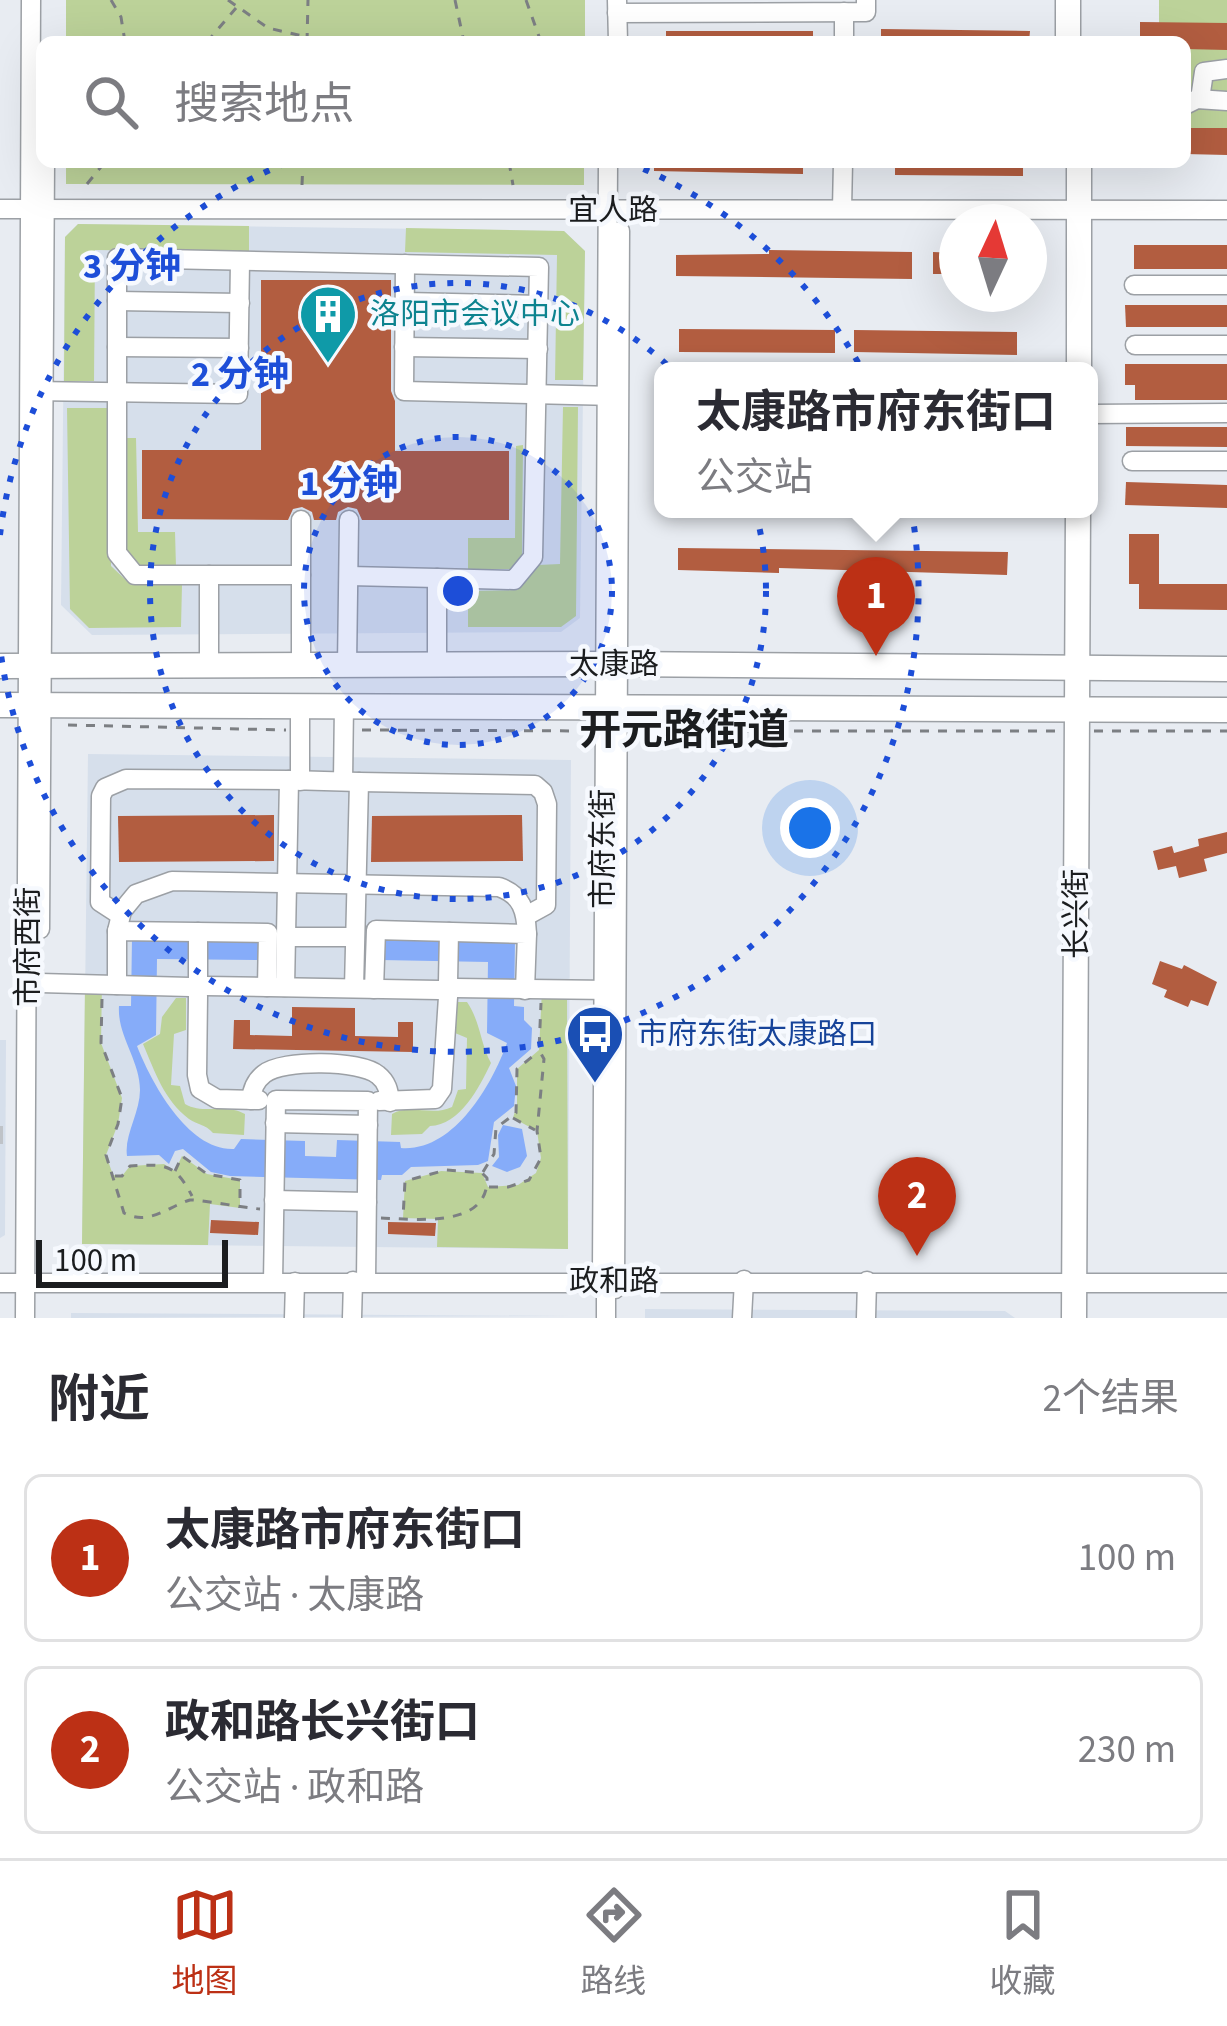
<!DOCTYPE html>
<html lang="zh">
<head>
<meta charset="utf-8">
<style>
	body { margin:0; font-family:"Source Sans 3","Noto Sans SC",sans-serif; background:#f7f7f7; color:#2b2b33 }
	.compass { position:absolute; left:939px; top:204px; width:108px; height:108px; border-radius:50%; background:#fff; box-shadow:0 12px 48px #0002; rotate:4deg }
	.scale { position:absolute; left:36px; bottom:30px; width:192px; box-sizing:border-box; padding-left:12px; border:6px solid #1b1d1f; border-top:0; font-size:33px; line-height:42px; white-space:nowrap; color:#1b1d1f; -webkit-text-stroke:9px #f6f9fe; paint-order:stroke }
	.you { position:absolute; left:810px; top:828px; width:42px; height:42px; margin:-30px; border:9px solid #fff; border-radius:50%; background:#1a73e8; box-shadow:0 0 0 18px #1a73e833 }
	.badge { display:grid; place-items:center; width:78px; height:78px; border-radius:50%; background:#bc3015; color:#fff; font-size:39px; font-weight:700 }
	.pin { position:absolute; translate:-50% -99px; filter:drop-shadow(0 3px 6px #0008) }
	.pin::after { content:''; position:absolute; top:63px; width:42px; height:36px; background:inherit; clip-path:polygon(0 0,100% 0,50% 100%) }
	.popup { position:absolute; left:654px; top:362px; width:444px; height:156px; box-sizing:border-box; display:grid; place-content:center; border-radius:18px; background:#fff; filter:drop-shadow(0 3px 9px #0005); font-size:39px; white-space:nowrap; color:#7c7c81 }
	.popup b { font-size:45px; color:#2b2b33 }
	.popup::after { content:''; position:absolute; left:50%; top:100%; margin-left:-24px; border:24px solid transparent; border-top-color:#fff }
	.list { margin:0; padding:0; list-style:none }
	h2 { display:flex; justify-content:space-between; align-items:center; height:156px; margin:0; padding:0 48px; font-size:51px }
	h2 small { font-size:39px; font-weight:400; color:#7c7c81 }
	.list li { display:grid; grid-template-columns:78px 1fr auto; gap:36px; align-items:center; box-sizing:border-box; height:168px; margin:0 24px 24px; padding:0 24px; border:3px solid #e1e1e2; border-radius:18px }
	.list b { display:block; font-size:45px; white-space:nowrap }
	.list p { margin:0; font-size:39px; white-space:nowrap; color:#7c7c81 }
	.list em { font-size:39px; font-style:normal; color:#7c7c81 }
	.icon { flex:none; width:66px; height:66px; fill:none; stroke:currentColor; stroke-width:2; stroke-linecap:round; stroke-linejoin:round }
	.map { position:relative; flex:none; width:1227px; height:1318px; overflow:hidden }
	.search { position:absolute; background:#fff; box-shadow:0 12px 48px #0002; left:36px; right:36px; top:36px; height:132px; display:flex; align-items:center; gap:30px; box-sizing:border-box; padding:0 42px; border-radius:18px; color:#7c7c81; font-size:45px }
	.sheet { height:540px; background:#fff }
	nav { display:flex; justify-content:space-around; align-items:center; box-sizing:border-box; height:168px; border-top:3px solid #e1e1e2; background:#fff; font-size:33px; color:#7c7c81 }
	nav a { display:grid; justify-items:center; gap:6px }
	nav .on { color:#bc3015 }
	.map>svg:first-child { display:block }
	.built { fill:#d6dfeb }
	.green { fill:#bcd299 }
	.water { fill:#86acf9 }
	.building { fill:#b25d40 }
	.lines { fill:none; stroke-linecap:round; stroke-linejoin:round }
	.minor-tunnel { stroke:#bfc3c8; stroke-width:18; stroke-dasharray:18 9; stroke-linecap:butt }
	.minor-casing { stroke:#9ca0a5; stroke-width:21 }
	.major-casing { stroke:#9ca0a5; stroke-width:27 }
	.path { stroke:#7c7f83; stroke-width:3; stroke-dasharray:9 9; stroke-linecap:butt }
	.minor { stroke:#fff; stroke-width:18 }
	.major { stroke:#fff; stroke-width:24 }
	.ring { fill:none; stroke:#1d4ed8; stroke-width:6; stroke-dasharray:6 12 }
	.labels { text-anchor:middle; stroke-width:9; stroke-linejoin:round; paint-order:stroke }
	.street-label { font-size:30px; fill:#1b1d1f; stroke:#f6f9fe }
	.culture-label { font-size:30px; fill:#0d838f; stroke:#f6f9fe; text-anchor:start }
	.transit-label { font-size:30px; fill:#164399; stroke:#f6f9fe; text-anchor:start }
	.district-label { font-size:42px; font-weight:bold; fill:#1b1d1f; stroke:#f6f9fe }
	.centre { fill:#1d4ed8; stroke:#f6f9fe; stroke-width:6 }
	.ring-label { font-size:36px; text-anchor:middle; font-weight:bold; fill:#1d4ed8; stroke:#f6f9fe; stroke-width:9; stroke-linejoin:round; paint-order:stroke }
</style>
</head>
<body>
<div class="map">
<svg width="1227" height="1318" viewBox="0 0 1227 1318">
	<rect width="100%" height="100%" fill="#e8ecf2"/>
	<g class="built">
		<path d="M78,224l486,7 21,20 -5,367 -19,14 -469,3 -31,-30 4,-368z"/>
		<path d="M88,754l483,6 -3,489 -486,-5z"/>
		<path d="M0,1040h6l-1,195 -5,3z"/>
		<path d="M645,1309l360,2 10,7h-370z"/>
		<path d="M71,1313l500,3 -500,2z"/>
	</g>
	<g class="green">
		<rect x="66" y="0" width="519" height="42"/>
		<path d="M1159,0h68v130l-42,-2v-86h-26z"/>
		<path d="M66,162h518v23l-518,-1z"/>
		<path d="M78,224l171,2v26l-154,-2 -1,131h-30l1,-144z"/>
		<path d="M406,228l158,3 21,20 -2,129h-28l2,-125 -152,-3z"/>
		<path d="M563,407h15l-2,209 -15,11h-93v-36l49,-1 21,-25 22,-1z"/>
		<path d="M67,408h43l1,158 20,19h51l-1,42 -92,1 -19,-19z"/>
		<path d="M121,438h15l2,94h37l1,35 -39,1 -14,-20z"/>
		<path d="M523,445l-1,111 -9,13h-45v-31h47l1,-92z"/>
		<path d="M85,984l17,1 -1,58 21,55 -4,26 -12,31 7,20 9,1 8,-10 34,-2 11,7 7,-15 25,18 33,6v28l-30,-4 -2,41 -126,-1z"/>
		<path d="M542,990h25l1,259 -131,-2 1,-28 -35,-1 2,-37 36,-10 41,2 6,14 30,-2 18,-12 5,-15 -4,-27 -24,-13 4,-13v-36l22,-19z"/>
		<path d="M176,998h10v32l-12,4 -3,51 9,1 5,18c19,11 42,-1 60,10l-1,21 -31,-2c-8,-9 -15,-8 -24,-14 -25,-19 -34,-47 -46,-75l17,-10 2,-17z"/>
		<path d="M457,1002h10c14,21 13,41 24,61 -12,25 -31,62 -61,63l-8,8 -31,1 1,-21c18,-11 40,3 60,-7l6,-17 8,-1 1,-51 -12,-5z"/>
	</g>
	<g class="water">
		<path d="M132,938l132,2v20l-107,-1 -1,76 -19,11c14,36 51,105 97,103l7,-10 64,2v15l31,1 1,-17 63,2 1,6c52,4 90,-61 106,-105l-20,-10 1,-71 -107,-2 1,-22 133,3 -1,65 10,1v13l8,8 -1,21 -22,19 7,18 -2,20 -20,16 -6,39 -10,4 -67,2 -9,8h-20l-1,5 -151,-4 -19,-4 -28,-23 -8,2 -6,13 -10,-9 -32,1c-3,-21 13,-43 13,-66 0,-30 -23,-54 -21,-84h12z"/>
		<path d="M503,1125l19,4 5,27 -7,11 -13,5 -15,-6 7,-9 -1,-22z"/>
	</g>
	<g class="building">
		<path d="M1140,22l87,1v27l-42,-1v-7h-45z"/>
		<path d="M881,29l149,2 -1,11h-148z"/>
		<rect x="666" y="31" width="147" height="11"/>
		<path d="M1185,128h42v27l-42,-1z"/>
		<path d="M654,162h149v12l-149,-3z"/>
		<path d="M895,162h128v14l-128,-1z"/>
		<rect x="1134" y="245" width="93" height="24"/>
		<path d="M769,250l143,2v27l-236,-3v-21l93,-1z"/>
		<path d="M933,252l24,1v21h-24z"/>
		<path d="M261,280h130v111l4,10v50h114v69h-147l-5,-11 -9,-2 -10,5 -2,8h-22l-2,-8 -10,-5 -9,2 -5,11 -146,-1v-69h119z"/>
		<path d="M1125,305h102v22h-101z"/>
		<path d="M679,329l156,1v23l-156,-1z"/>
		<path d="M854,330l163,2v23l-163,-3z"/>
		<path d="M1125,364h102v36h-92v-15h-10z"/>
		<path d="M1126,427h101v20l-101,-1z"/>
		<path d="M1126,482l101,3v23l-102,-3z"/>
		<path d="M1129,534h30v50h68v26l-88,-1v-25h-10z"/>
		<path d="M678,548l330,4 -1,23 -228,-7v5l-101,-3z"/>
		<path d="M274,815v46l-155,1 -1,-46z"/>
		<path d="M522,815l1,46 -152,1 1,-46z"/>
		<path d="M1227,832v21l-23,6 3,12 -28,7 -3,-12 -18,4 -5,-19 19,-5 2,7 25,-7 -1,-7z"/>
		<path d="M1160,961l22,8 2,-4 33,17 -9,24 -17,-6 -3,7 -24,-10 3,-7 -15,-6z"/>
		<path d="M292,1007l63,1v28l43,1v-15h15v30l-180,-3 1,-29h16v15l42,1z"/>
		<path d="M211,1220l48,2 -1,13 -48,-2z"/>
		<path d="M388,1222l48,1 -1,13 -47,-2z"/>
	</g>
	<g class="lines">
		<path class="minor-tunnel" d="M0,1135h3"/>
		<g class="minor-casing">
			<g id="minor">
				<path d="M617,0l1,42"/>
				<path d="M617,13l249,-1v-12"/>
				<path d="M844,42v-30"/>
				<path d="M1200,99l4,-27 23,-3"/>
				<path d="M1185,105l12,-6 30,2"/>
				<path d="M0,209l1227,1"/>
				<path d="M842,209l1,-47"/>
				<path d="M405,264l-1,127 211,5"/>
				<path d="M1134,285h93"/>
				<path d="M117,301l123,2"/>
				<path d="M405,302l134,3"/>
				<path d="M1135,345h92"/>
				<path d="M117,347l122,1"/>
				<path d="M404,347l134,2"/>
				<path d="M33,391l205,3 2,-133"/>
				<path d="M1089,414l138,-1"/>
				<path d="M1132,461h95"/>
				<path d="M209,575h92"/>
				<path d="M349,576l88,2"/>
				<path d="M209,665v-90h-74l-18,-22v-295l422,9 -6,290 -19,23 -77,-2v86"/>
				<path d="M301,665v-145"/>
				<path d="M347,665l2,-145"/>
				<path d="M300,704v77"/>
				<path d="M343,781l1,-77"/>
				<path d="M359,782l176,3 8,7 4,12 -1,101 -20,11"/>
				<path d="M120,915l-20,-13 1,-106 4,-8 21,-9 163,1"/>
				<path d="M40,929l5,-767"/>
				<path d="M117,931l5,-20 14,-17 36,-13 327,6c23,8 27,24 28,47"/>
				<path d="M286,937h69"/>
				<path d="M198,980v-48"/>
				<path d="M448,982l1,-50"/>
				<path d="M40,983l150,4"/>
				<path d="M117,985v-54l151,2 -1,54"/>
				<path d="M206,986l233,4"/>
				<path d="M285,987l4,-207 70,2 -5,206"/>
				<path d="M455,988l156,2"/>
				<path d="M374,989l2,-59 151,4 -2,56"/>
				<path d="M198,996l-1,79 3,14 17,10 42,1"/>
				<path d="M251,1100c1,-11 4,-19 13,-26 19,-15 96,-14 114,1 9,7 11,16 12,27"/>
				<path d="M379,1101l56,-2 7,-10 6,-92"/>
				<path d="M275,1123l93,2"/>
				<path d="M274,1200l93,2"/>
				<path d="M273,1282l3,-182 92,1 -2,180"/>
				<path d="M0,1283h1227"/>
				<path d="M615,1289l5,-1058"/>
				<path d="M25,1318l6,-1318"/>
				<path d="M294,1318l1,-36"/>
				<path d="M352,1318l1,-37"/>
				<path d="M606,1318v-37l-4,-8 6,-1111"/>
				<path d="M742,1318l2,-38"/>
				<path d="M866,1318l1,-37"/>
			</g>
		</g>
		<g class="major-casing">
			<g id="major">
				<path d="M1068,42v-42"/>
				<path d="M1079,371v-209"/>
				<path d="M0,666l619,-2 608,5"/>
				<path d="M0,705l1227,5"/>
				<path d="M1074,1318l4,-809"/>
			</g>
		</g>
		<g class="path">
			<path d="M111,0l10,17 4,25"/>
			<path d="M228,0l40,28 39,9"/>
			<path d="M455,0l9,42"/>
			<path d="M526,0l15,42"/>
			<path d="M207,42l29,-34"/>
			<path d="M307,42l1,-42"/>
			<path d="M371,162h59"/>
			<path d="M509,162l4,23"/>
			<path d="M87,184l18,-22"/>
			<path d="M302,185l1,-23"/>
			<path d="M68,725l218,5"/>
			<path d="M362,730l230,1"/>
			<path d="M632,731h428"/>
			<path d="M1094,731h133"/>
			<path d="M102,999l-1,44 21,55 -4,26 -12,31 18,58c25,13 43,-6 66,-13 5,-1 57,8 70,9"/>
			<path d="M513,1118l22,12"/>
			<path d="M175,1171l7,-15 25,18 33,6v28"/>
			<path d="M483,1172l11,-18 2,-26 20,-15 1,-44 21,-17"/>
			<path d="M115,1176h7l8,-10c35,-2 45,-3 62,30"/>
			<path d="M489,1187h19l21,-7 12,-22 -4,-27 7,-72 -5,-9 2,-47"/>
			<path d="M381,1218c33,1 108,11 106,-40l-5,-5 -36,-3 -41,11 -2,37"/>
		</g>
		<use href="#minor" class="minor"/>
		<use href="#major" class="major"/>
	</g>
	<circle cx="458" cy="591" r="154" fill="#1d4ed8" fill-opacity=".12"/>
	<g class="ring">
		<circle cx="458" cy="591" r="154"/>
		<circle cx="458" cy="591" r="308"/>
		<path d="M0 535A461 461 0 0 1 289 162M627 162A461 461 0 1 1 0 647"/>
	</g>
	<defs>
		<g id="building-pin" transform="scale(3)"><path d="M0 17L-7.5 6A9.5 9.5 0 1 1 7.5 6Z" fill="#0f9aa8" stroke="#f6f9fe"/><path d="M-4-6H4V6H1V3H-1V6H-4ZM-2.5-4.3h1.7v1.8h-1.7ZM.8-4.3h1.7v1.8H.8ZM-2.5-1h1.7V.8h-1.7ZM.8-1h1.7V.8H.8Z" fill="#fff"/></g>
		<g id="bus-pin" transform="scale(3)"><path d="M0 17L-7.5 6A9.5 9.5 0 1 1 7.5 6Z" fill="#1a4fb4" stroke="#f6f9fe"/><path d="M-5-6H5V4H4V6H2V4H-2V6H-4V4H-5ZM-3.5-4V0h7V-4ZM-3.5 1.2v1.5H-2V1.2ZM2 1.2v1.5H3.5V1.2Z" fill="#fff"/></g>
	</defs>
	<g fill-rule="evenodd">
		<use href="#building-pin" x="328" y="314"/>
		<use href="#bus-pin" x="595" y="1034"/>
	</g>
	<g class="labels">
		<g class="street-label">
			<text x="613" y="220">宜人路</text>
			<text x="614" y="674">太康路</text>
			<text transform="translate(603 849) rotate(-90)" y="10">市府东街</text>
			<text transform="translate(1076 914) rotate(-90)" y="10">长兴街</text>
			<text transform="translate(28 947) rotate(-90)" y="10">市府西街</text>
			<text x="614" y="1291">政和路</text>
		</g>
		<g class="culture-label">
			<text x="370" y="324">洛阳市会议中心</text>
		</g>
		<g class="transit-label">
			<text x="637" y="1044">市府东街太康路口</text>
		</g>
		<g class="district-label">
			<text x="684" y="744">开元路街道</text>
		</g>
	</g>
	<circle cx="458" cy="591" r="18" class="centre"/>
	<g class="ring-label">
		<text x="132" y="278">3 分钟</text>
		<text x="240" y="386">2 分钟</text>
		<text x="349" y="495">1 分钟</text>
	</g>
</svg>
<svg class="compass" viewBox="-18 -18 36 36"><path d="M0-13l5 13h-10z" fill="#e53935"/><path d="M0 13l5-13h-10z" fill="#7c7c81"/></svg>
<div class="scale">100 m</div>
<div class="you"></div>
<div class="pin badge" style="left:876px;top:656px">1</div>
<div class="popup"><b>太康路市府东街口</b>公交站</div>
<div class="pin badge" style="left:917px;top:1256px">2</div>
<div class="search"><svg class="icon" aria-label="search" viewBox="0 0 24 24"><circle cx="10" cy="10" r="6"/><path d="M15 15l6 6"/></svg>搜索地点</div>
</div>
<section class="sheet">
<h2>附近<small>2个结果</small></h2>
<ul class="list">
<li><span class="badge">1</span><div><b>太康路市府东街口</b><p>公交站 · 太康路</p></div><em>100 m</em></li>
<li><span class="badge">2</span><div><b>政和路长兴街口</b><p>公交站 · 政和路</p></div><em>230 m</em></li>
</ul>
</section>
<nav>
<a class="on"><svg class="icon" aria-label="map" viewBox="0 0 24 24"><path d="M3 6l6-2 6 2 6-2v14l-6 2-6-2-6 2zM9 4v14M15 6v14"/></svg>地图</a>
<a><svg class="icon" aria-label="directions" viewBox="0 0 24 24"><path d="M12 3l9 9-9 9-9-9zM9 14v-3h6M13 9l2 2-2 2"/></svg>路线</a>
<a><svg class="icon" aria-label="saved" viewBox="0 0 24 24"><path d="M7 4h10v16l-5-4-5 4z"/></svg>收藏</a>
</nav>
</body>
</html>
